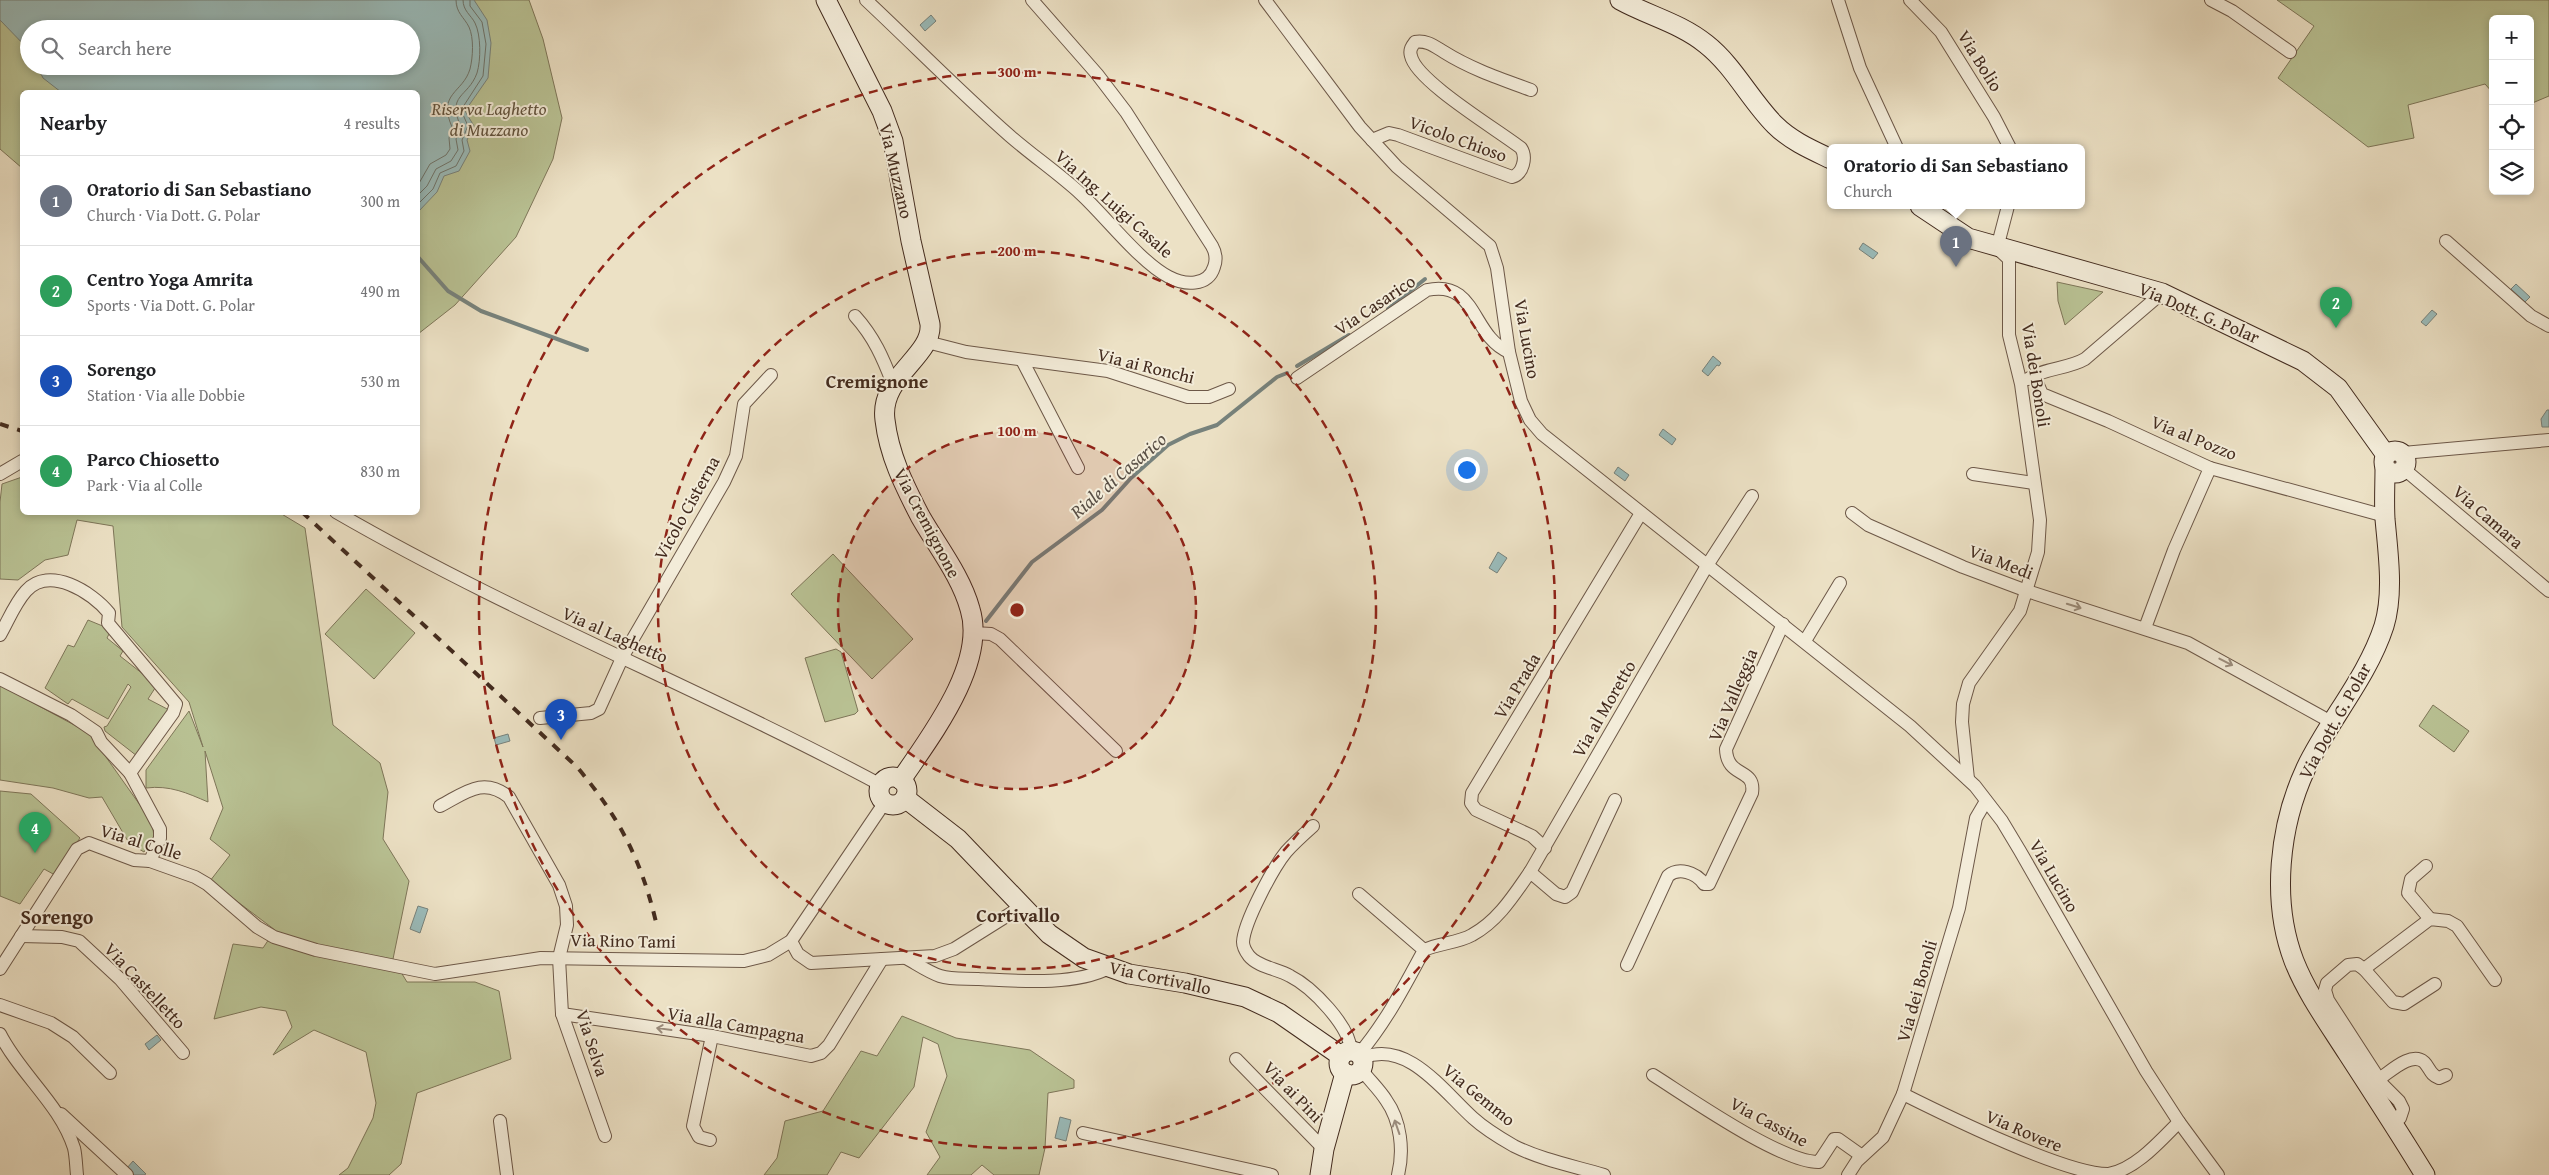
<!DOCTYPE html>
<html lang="en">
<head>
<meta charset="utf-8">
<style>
	body { margin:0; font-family:"Gentium Book Plus",serif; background:#f6f6f6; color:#202124 }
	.controls { position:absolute; right:15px; top:15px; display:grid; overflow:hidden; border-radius:8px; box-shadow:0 2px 8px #0003 }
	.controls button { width:45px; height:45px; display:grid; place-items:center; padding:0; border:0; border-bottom:1px solid #e0e0e0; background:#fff; color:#202124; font:25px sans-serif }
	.you { position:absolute; left:1466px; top:469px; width:18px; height:18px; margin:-12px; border:4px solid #fff; border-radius:50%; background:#1a73e8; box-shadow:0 0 0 8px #1a73e833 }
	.badge { display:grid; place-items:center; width:32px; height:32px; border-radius:50%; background:#d93025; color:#fff; font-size:16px; font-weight:700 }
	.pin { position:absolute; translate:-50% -41px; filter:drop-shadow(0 1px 2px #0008) }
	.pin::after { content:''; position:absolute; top:26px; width:18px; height:15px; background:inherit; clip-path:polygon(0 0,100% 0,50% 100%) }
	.popup { position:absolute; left:1827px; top:144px; width:258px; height:65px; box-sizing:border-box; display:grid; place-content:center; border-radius:8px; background:#fff; filter:drop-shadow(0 1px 4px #0005); font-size:16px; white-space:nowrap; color:#757577 }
	.popup b { font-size:19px; color:#202124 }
	.popup::after { content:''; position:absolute; left:50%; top:100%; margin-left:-10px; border:10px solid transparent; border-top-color:#fff }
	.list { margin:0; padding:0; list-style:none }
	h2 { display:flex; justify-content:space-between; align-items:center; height:65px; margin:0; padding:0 20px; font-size:21px }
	h2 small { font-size:16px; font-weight:400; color:#757577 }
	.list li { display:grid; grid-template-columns:32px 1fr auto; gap:15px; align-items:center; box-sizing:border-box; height:90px; padding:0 20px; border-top:1px solid #e0e0e0 }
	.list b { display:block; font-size:19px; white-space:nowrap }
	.list p { margin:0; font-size:16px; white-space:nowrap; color:#757577 }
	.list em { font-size:16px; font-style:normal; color:#757577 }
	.icon { flex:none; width:28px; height:28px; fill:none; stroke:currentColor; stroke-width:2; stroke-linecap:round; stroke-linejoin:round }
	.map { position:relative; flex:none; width:2549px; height:1175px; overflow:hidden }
	.search { position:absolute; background:#fff; box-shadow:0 2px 8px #0003; left:20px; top:20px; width:400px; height:55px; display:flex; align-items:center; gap:12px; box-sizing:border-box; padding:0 18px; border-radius:28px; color:#757577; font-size:19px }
	.panel { position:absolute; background:#fff; box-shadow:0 2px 8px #0003; left:20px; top:90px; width:400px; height:425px; border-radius:8px }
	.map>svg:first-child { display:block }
	.green { fill:#b9c294; stroke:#7e7659; fill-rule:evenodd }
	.water { fill:#9abcbb; stroke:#77827c }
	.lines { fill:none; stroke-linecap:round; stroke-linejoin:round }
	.shore { stroke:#6e746c; stroke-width:1 }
	.stream { stroke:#77827c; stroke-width:4 }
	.street-casing { stroke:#6d5848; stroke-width:14 }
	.secondary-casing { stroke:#432b1e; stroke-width:21 }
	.street { stroke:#f3ecd9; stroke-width:12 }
	.secondary { stroke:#f3ecd9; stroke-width:19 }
	.rail { stroke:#432b1e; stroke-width:4; stroke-dasharray:9 9; stroke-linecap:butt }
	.oneway { stroke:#9b8c7c }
	.ring { fill:none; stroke:#8f2418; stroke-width:2.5; stroke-dasharray:9 6 }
	.labels { text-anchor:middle; stroke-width:4; stroke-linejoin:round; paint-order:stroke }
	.street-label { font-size:18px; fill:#432b1e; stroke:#f3ecd9 }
	.park-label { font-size:18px; font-style:italic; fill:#60513c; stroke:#f3ecd9 }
	.neighbourhood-label { font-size:19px; font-weight:bold; fill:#432b1e; stroke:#f3ecd9 }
	.water-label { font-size:19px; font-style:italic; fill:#594f45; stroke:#f3ecd9 }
	.quarter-label { font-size:20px; font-weight:bold; fill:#432b1e; stroke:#f3ecd9 }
	.centre { fill:#8f2418; stroke:#f3ecd9; stroke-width:2.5 }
	.ring-label { font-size:15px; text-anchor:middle; font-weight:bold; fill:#8f2418; stroke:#f3ecd9; stroke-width:4; stroke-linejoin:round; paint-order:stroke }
</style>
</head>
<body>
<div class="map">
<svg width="2549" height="1175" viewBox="0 0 2549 1175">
	<rect width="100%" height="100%" fill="#ece1c5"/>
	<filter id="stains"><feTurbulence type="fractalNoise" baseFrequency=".004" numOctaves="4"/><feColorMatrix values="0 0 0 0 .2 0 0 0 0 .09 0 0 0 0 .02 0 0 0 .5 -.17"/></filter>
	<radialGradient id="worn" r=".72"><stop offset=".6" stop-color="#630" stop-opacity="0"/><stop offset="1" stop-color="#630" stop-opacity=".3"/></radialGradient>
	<g class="green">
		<path d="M0,0h529l14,39 19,79 -9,41 -37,78 -61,68 -37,29v-242h-396v76l-22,-19zM29,29h382v37h-382z"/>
		<path d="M2277,0h272v96l-19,8v-85h-37v74l-8,-9 -77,21 6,33 -46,9 -90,-69 36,-52z"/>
		<path d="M2057,282l46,10 -38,33 -7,-24z"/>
		<path d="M22,477v35l258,1 25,15 28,197 47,38 8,29 -5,47 26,42 -16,78 14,23h68l24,9 12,68 -94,34 -16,71 -12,11h-50l9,-7 25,-50 3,-15 -10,-51 -52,-22 -41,25 19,-28 -6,-16 -25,-4 -47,12 19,-75 30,4 12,-18 -65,-49 20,-26 -20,-16 13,-31 -18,-57 3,51c-21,-9 -38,-17 -62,-14v-18l43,-59 14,36 -14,-45 -67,-75 -9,-101 -36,-6 -9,35 -23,5 -27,20 -18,-1v-77l2,-18z"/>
		<path d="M833,554l80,85 -41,40 -81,-85z"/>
		<path d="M366,589l49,44 -41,46 -49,-45z"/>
		<path d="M88,620l17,7 5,5 -3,6 16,13 -3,5 37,29 -9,14 23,12 -34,45 -32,-25 -1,-4 3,-1 24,-39 -3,-3 -20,35 -36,-20 -4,5 -23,-16 23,-43 6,2z"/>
		<path d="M836,649l5,3 17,59 -3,3 -30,8 -20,-64z"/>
		<path d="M0,685l89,48 63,89 2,15 -10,15 -15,-9 -27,-46 -13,1 -36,-10 -53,-8z"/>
		<path d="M2433,705l36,26 -15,21 -35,-26z"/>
		<path d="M0,791l31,3 49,44 -25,37 -11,-6 -24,35 -20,-8z"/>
		<path d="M902,1016l54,22 74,12 44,30v8l-26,5 -3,55 -6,27h-45l-12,-10 -11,10h-44l13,-18 -14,-25 21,-56 -9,-32 -15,-7 -9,50 -55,71 -18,-6 -14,23h-63l13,-17 8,-37 38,-10 38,-60 16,5z"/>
	</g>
	<g class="water">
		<path d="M0,0h474l13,20 4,23 -3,35 -23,33 9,15 -7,14 3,11 -11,20 -15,5 -7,16 -19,20v-120h-357l-18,-14 -6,-12h374v-37h-382v21l-29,-30z"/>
		<path d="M931,15l5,6 -11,10 -5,-6z"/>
		<path d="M1863,243l15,10 -5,6 -14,-10z"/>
		<path d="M2516,284l14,13 -5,5 -14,-13z"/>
		<path d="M2432,310l5,4 -11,12 -5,-4z"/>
		<path d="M1713,356l8,7 -2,3 -2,-1 -9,11 -6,-5z"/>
		<path d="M2547,410h2v17h-7l-1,-8z"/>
		<path d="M1663,429l13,10 -4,6 -13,-10z"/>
		<path d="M1618,467l11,8 -4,6 -11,-8z"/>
		<path d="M1498,552l9,6 -10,15 -8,-5z"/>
		<path d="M508,734l2,7 -14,4 -2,-7z"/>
		<path d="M418,906l10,3 -8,24 -10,-4z"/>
		<path d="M157,1035l4,5 -12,10 -4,-6z"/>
		<path d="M1060,1117l11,3 -5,21 -11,-3z"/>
		<path d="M133,1161l13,13 -2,1h-10l-7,-7z"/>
	</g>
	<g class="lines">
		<g class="shore">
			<path d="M418,185l12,-21 16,-9 4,-6 -1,-11 3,-11c-15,-34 11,-34 18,-58 3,-12 4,-31 -1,-42 -5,-10 -13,-14 -13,-27"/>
			<path d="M418,195l9,-9 9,-17 15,-8 7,-11 -2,-11 5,-12c-15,-33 7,-29 16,-54 4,-13 4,-38 -2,-50 -4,-8 -12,-12 -12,-23"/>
			<path d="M418,204l15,-15 7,-16 16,-7 8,-15 -2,-11 6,-14 -7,-16 22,-34 3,-32 -4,-22 -12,-16v-6"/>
		</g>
		<g class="stream">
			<path d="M418,257l30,34 33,20 106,39"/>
			<path d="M1388,309l37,-30"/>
			<path d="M1297,366l52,-31"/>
			<path d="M986,621l46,-59 70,-52 29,-32 37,-33 22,-11 27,-9 60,-48 10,-4"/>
		</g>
		<g class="street-casing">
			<g id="street">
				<path d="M866,0c48,45 94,92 144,136 23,20 48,37 71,58 24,22 60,69 88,83 15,8 39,10 45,-10 3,-8 2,-14 -2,-21l-86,-134 -29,-38 -65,-74"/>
				<path d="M1265,0l95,127 37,40 93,79 7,22 12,84 12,49 9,19 12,14 368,292 65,60 27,35 18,30 126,220 33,51 39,53"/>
				<path d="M1838,0l22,68 37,80"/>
				<path d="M1910,0l31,32 53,85 16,31"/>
				<path d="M2211,0l21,11 58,41"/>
				<path d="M1372,140l17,-7 9,2 114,42c11,-3 15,-20 9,-29 -23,-18 -105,-67 -110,-92 -2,-6 1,-10 4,-14 12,-2 19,4 29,10 27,17 57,27 87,38"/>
				<path d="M2446,241l85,75 18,10"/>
				<path d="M855,316c19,21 28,42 38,68"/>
				<path d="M927,342l39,10 142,19 80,26h21l20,-8"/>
				<path d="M1022,360l56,108"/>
				<path d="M2034,376l8,18 66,27 102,47 175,48"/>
				<path d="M1297,378l130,-88c50,-11 44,46 82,62"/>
				<path d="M2028,379c16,-11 40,-10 57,-20l77,-66"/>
				<path d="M2403,453l146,-13"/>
				<path d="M2404,469l145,122"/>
				<path d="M0,474l22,-13"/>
				<path d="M1973,474l61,9"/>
				<path d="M336,512c176,102 366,177 545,273"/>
				<path d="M1852,513l16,12 95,42 64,24 161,52 145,80"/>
				<path d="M2145,628l29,-78 36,-82"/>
				<path d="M974,633l17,1 9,5 116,112"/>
				<path d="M0,635c8,-14 15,-32 26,-44 23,-26 66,1 83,22l-1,10 68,81 -3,9 -43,60"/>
				<path d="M1805,641l35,-58"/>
				<path d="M0,679l71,36 25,17 5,10 29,31 30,56v9l-10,23"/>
				<path d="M540,718l51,-5 8,-4 24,-53 101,-174 12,-26 8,-52 27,-29"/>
				<path d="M1968,779l-6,-57 1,-18 6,-21 51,-72 18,-59 2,-32 -19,-136 -12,-49v-76l-12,-11 11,-42"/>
				<path d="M440,806c25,-13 43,-30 69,-9l50,88 7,21 1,19 -8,33 3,56 43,122"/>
				<path d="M1313,826c-9,8 -19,17 -27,26 -13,16 -42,70 -43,90 0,4 3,10 6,14 9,11 29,13 41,20 22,11 60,50 61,75"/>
				<path d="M1545,848l-13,-12 -56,-26 -5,-7 1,-10 169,-280"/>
				<path d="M2426,866l-15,13 -3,14 22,26"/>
				<path d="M1530,872l178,-308 44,-68"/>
				<path d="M1359,894l65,56c-20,37 -38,72 -65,104"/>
				<path d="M21,936l41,1 17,4 41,38 63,74"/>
				<path d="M791,941l7,13 13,9 124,-7 19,-7 59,-37 6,-7"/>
				<path d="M1424,950c15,-7 34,-7 48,-15 26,-14 42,-40 58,-63l26,22 9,3 7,-5 43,-92"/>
				<path d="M906,958c11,6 22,14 34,18 12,4 27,2 39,3 39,2 95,7 130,-11"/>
				<path d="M1627,965l41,-89c10,-9 28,-4 36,8h5l43,-91c4,-26 -25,-14 -26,-44l57,-125"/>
				<path d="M0,969l77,-120 12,-6 45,17 16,1 45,16 12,7 50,43 17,10 42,13 119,24 106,-16 203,3 24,-6 23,-14 94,-139"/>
				<path d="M2364,969l29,33 11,2 31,-20"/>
				<path d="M0,1005l51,18 22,14 37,36"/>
				<path d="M562,1014l150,22 99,20 10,-3 8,-8 53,-86"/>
				<path d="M0,1034c20,40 60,70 74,114 2,8 2,18 3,27"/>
				<path d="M1363,1058c44,-19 81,34 110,60 11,10 27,20 41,28 28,14 60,20 90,29"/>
				<path d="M1236,1059l88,90"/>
				<path d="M1361,1069c8,11 18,20 25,31 15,21 18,51 12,75"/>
				<path d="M1653,1075c35,22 129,88 166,87l15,-23h4l24,17"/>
				<path d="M2379,1079c11,-7 32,-28 45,-17 6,6 6,13 15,16l7,-3"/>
				<path d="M1903,1094c42,21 164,81 206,80 27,-5 51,-33 70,-52"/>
				<path d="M61,1114l66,61"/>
				<path d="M500,1121l7,54"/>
				<path d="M2393,1124l7,-6 3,-9 -4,-8 -16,-16 -55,-85 -3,-10 2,-7 21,-18 9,-1 7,5 66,-50 18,2 9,5 38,54"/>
				<path d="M1083,1133l189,42"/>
				<path d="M710,1140l-11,-3 -6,-11 19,-90"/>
				<path d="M1848,1175l9,-14 26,-24 20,-43 56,-186 17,-90 10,-17"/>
			</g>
		</g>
		<g class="secondary-casing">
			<g id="secondary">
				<path d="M826,0l56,111 11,30 18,100 19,83c3,33 -51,52 -45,96 4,35 19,65 35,96 17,30 41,60 50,93 17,55 -40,128 -69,171"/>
				<path d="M1620,0c29,16 60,23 86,44 28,22 44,56 69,81 16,16 37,25 56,34"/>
				<path d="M1920,206l48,32 194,55 141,68 35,27 48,67"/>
				<circle cx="2395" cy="462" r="11"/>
				<path d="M2385,468c0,17 -1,34 0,51 3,34 9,74 -1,107 -17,52 -55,94 -78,142 -27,58 -35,133 -12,193 13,33 35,63 54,93 26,40 52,80 77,121"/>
				<circle cx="893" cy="791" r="14"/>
				<path d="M905,798l53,41 91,95 35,24 45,16 56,9 60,14 34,16 62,43"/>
				<circle cx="1351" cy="1063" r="12"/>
				<path d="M1320,1175l4,-26 21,-76"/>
			</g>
		</g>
		<use href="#street" class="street"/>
		<use href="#secondary" class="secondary"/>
		<g class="rail">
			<path d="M0,424l22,7"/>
			<path d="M302,512l275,255c42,50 64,92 79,155"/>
		</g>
	</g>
	<defs><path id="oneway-shaft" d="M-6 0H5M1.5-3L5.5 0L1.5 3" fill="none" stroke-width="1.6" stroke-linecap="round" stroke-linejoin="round" transform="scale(1.25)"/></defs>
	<g class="oneway">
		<use href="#oneway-shaft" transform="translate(2074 606) rotate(17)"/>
		<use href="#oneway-shaft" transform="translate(2226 662) rotate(27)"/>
		<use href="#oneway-shaft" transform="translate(664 1029) rotate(-172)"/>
		<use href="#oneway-shaft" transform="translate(1397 1127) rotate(-109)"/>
	</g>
	<circle cx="1017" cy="610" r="179" fill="#8f2418" fill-opacity=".12"/>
	<g class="ring">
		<circle cx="1017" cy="610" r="179"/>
		<circle cx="1017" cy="610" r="359"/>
		<circle cx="1017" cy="610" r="538"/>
	</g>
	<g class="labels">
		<g class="street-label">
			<text transform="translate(1980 61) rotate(58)" y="6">Via Bolio</text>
			<text transform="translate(1458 139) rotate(20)" y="6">Vicolo Chioso</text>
			<text transform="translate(896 171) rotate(77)" y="6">Via Muzzano</text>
			<text transform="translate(1114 204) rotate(42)" y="6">Via Ing. Luigi Casale</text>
			<text transform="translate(1375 305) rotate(-34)" y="6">Via Casarico</text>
			<text transform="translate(2199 313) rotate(23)" y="6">Via Dott. G. Polar</text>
			<text transform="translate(1527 339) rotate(80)" y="6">Via Lucino</text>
			<text transform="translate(1146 366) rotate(14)" y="6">Via ai Ronchi</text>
			<text transform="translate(2036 375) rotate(81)" y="6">Via dei Bonoli</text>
			<text transform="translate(2194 438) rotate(22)" y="6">Via al Pozzo</text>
			<text transform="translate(687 508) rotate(-61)" y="6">Vicolo Cisterna</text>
			<text transform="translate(2488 517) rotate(41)" y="6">Via Camara</text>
			<text transform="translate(927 523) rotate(62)" y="6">Via Cremignone</text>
			<text transform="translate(2001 562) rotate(21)" y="6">Via Medi</text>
			<text transform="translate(615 635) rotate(24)" y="6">Via al Laghetto</text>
			<text transform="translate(1517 686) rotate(-59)" y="6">Via Prada</text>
			<text transform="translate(1733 695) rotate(-67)" y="6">Via Valleggia</text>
			<text transform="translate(1604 709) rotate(-60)" y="6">Via al Moretto</text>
			<text transform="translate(2335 721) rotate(-61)" y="6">Via Dott. G. Polar</text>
			<text transform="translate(141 842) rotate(17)" y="6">Via al Colle</text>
			<text transform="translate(2054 876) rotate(60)" y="6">Via Lucino</text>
			<text transform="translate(623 941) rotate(1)" y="6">Via Rino Tami</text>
			<text transform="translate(1160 978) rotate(12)" y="6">Via Cortivallo</text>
			<text transform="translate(145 986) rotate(47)" y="6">Via Castelletto</text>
			<text transform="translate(1917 991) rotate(-74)" y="6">Via dei Bonoli</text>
			<text transform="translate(736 1025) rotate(10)" y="6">Via alla Campagna</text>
			<text transform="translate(592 1043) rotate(72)" y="6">Via Selva</text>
			<text transform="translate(1293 1092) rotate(46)" y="6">Via ai Pini</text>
			<text transform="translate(1479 1095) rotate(39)" y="6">Via Gemmo</text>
			<text transform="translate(1769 1122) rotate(28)" y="6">Via Cassine</text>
			<text transform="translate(2024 1131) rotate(23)" y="6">Via Rovere</text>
		</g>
		<g class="park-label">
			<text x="489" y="115">Riserva Laghetto<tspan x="489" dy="21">di Muzzano</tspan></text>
		</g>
		<g class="neighbourhood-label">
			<text x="877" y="388">Cremignone</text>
			<text x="1018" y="922">Cortivallo</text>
		</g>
		<g class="water-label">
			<text transform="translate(1118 475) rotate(-41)" y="7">Riale di Casarico</text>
		</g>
		<g class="quarter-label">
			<text x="57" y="924">Sorengo</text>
		</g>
	</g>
	<circle cx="1017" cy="610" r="8" class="centre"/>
	<g class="ring-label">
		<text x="1017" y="77">300 m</text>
		<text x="1017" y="256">200 m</text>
		<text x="1017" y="436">100 m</text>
	</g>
	<rect width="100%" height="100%" filter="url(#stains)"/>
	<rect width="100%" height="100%" fill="url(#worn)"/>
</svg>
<div class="controls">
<button>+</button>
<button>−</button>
<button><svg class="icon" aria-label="locate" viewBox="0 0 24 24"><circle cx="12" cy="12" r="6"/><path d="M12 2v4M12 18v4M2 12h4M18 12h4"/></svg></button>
<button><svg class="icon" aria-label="layers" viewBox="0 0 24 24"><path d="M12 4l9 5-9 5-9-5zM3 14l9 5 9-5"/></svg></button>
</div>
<div class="you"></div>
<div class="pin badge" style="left:1956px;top:267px;background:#6b7280">1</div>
<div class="popup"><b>Oratorio di San Sebastiano</b>Church</div>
<div class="pin badge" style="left:2336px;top:328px;background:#2e9e5b">2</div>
<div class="pin badge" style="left:561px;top:740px;background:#1a4fb4">3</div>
<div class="pin badge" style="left:35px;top:853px;background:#2e9e5b">4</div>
<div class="search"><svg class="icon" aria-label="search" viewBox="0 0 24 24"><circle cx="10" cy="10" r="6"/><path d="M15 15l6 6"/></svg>Search here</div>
<section class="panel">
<h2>Nearby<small>4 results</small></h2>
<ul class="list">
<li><span class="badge" style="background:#6b7280">1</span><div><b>Oratorio di San Sebastiano</b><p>Church · Via Dott. G. Polar</p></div><em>300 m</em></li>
<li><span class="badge" style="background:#2e9e5b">2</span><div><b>Centro Yoga Amrita</b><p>Sports · Via Dott. G. Polar</p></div><em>490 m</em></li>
<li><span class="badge" style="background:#1a4fb4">3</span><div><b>Sorengo</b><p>Station · Via alle Dobbie</p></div><em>530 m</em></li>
<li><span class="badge" style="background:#2e9e5b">4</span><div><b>Parco Chiosetto</b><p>Park · Via al Colle</p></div><em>830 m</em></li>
</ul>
</section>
</div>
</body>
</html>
